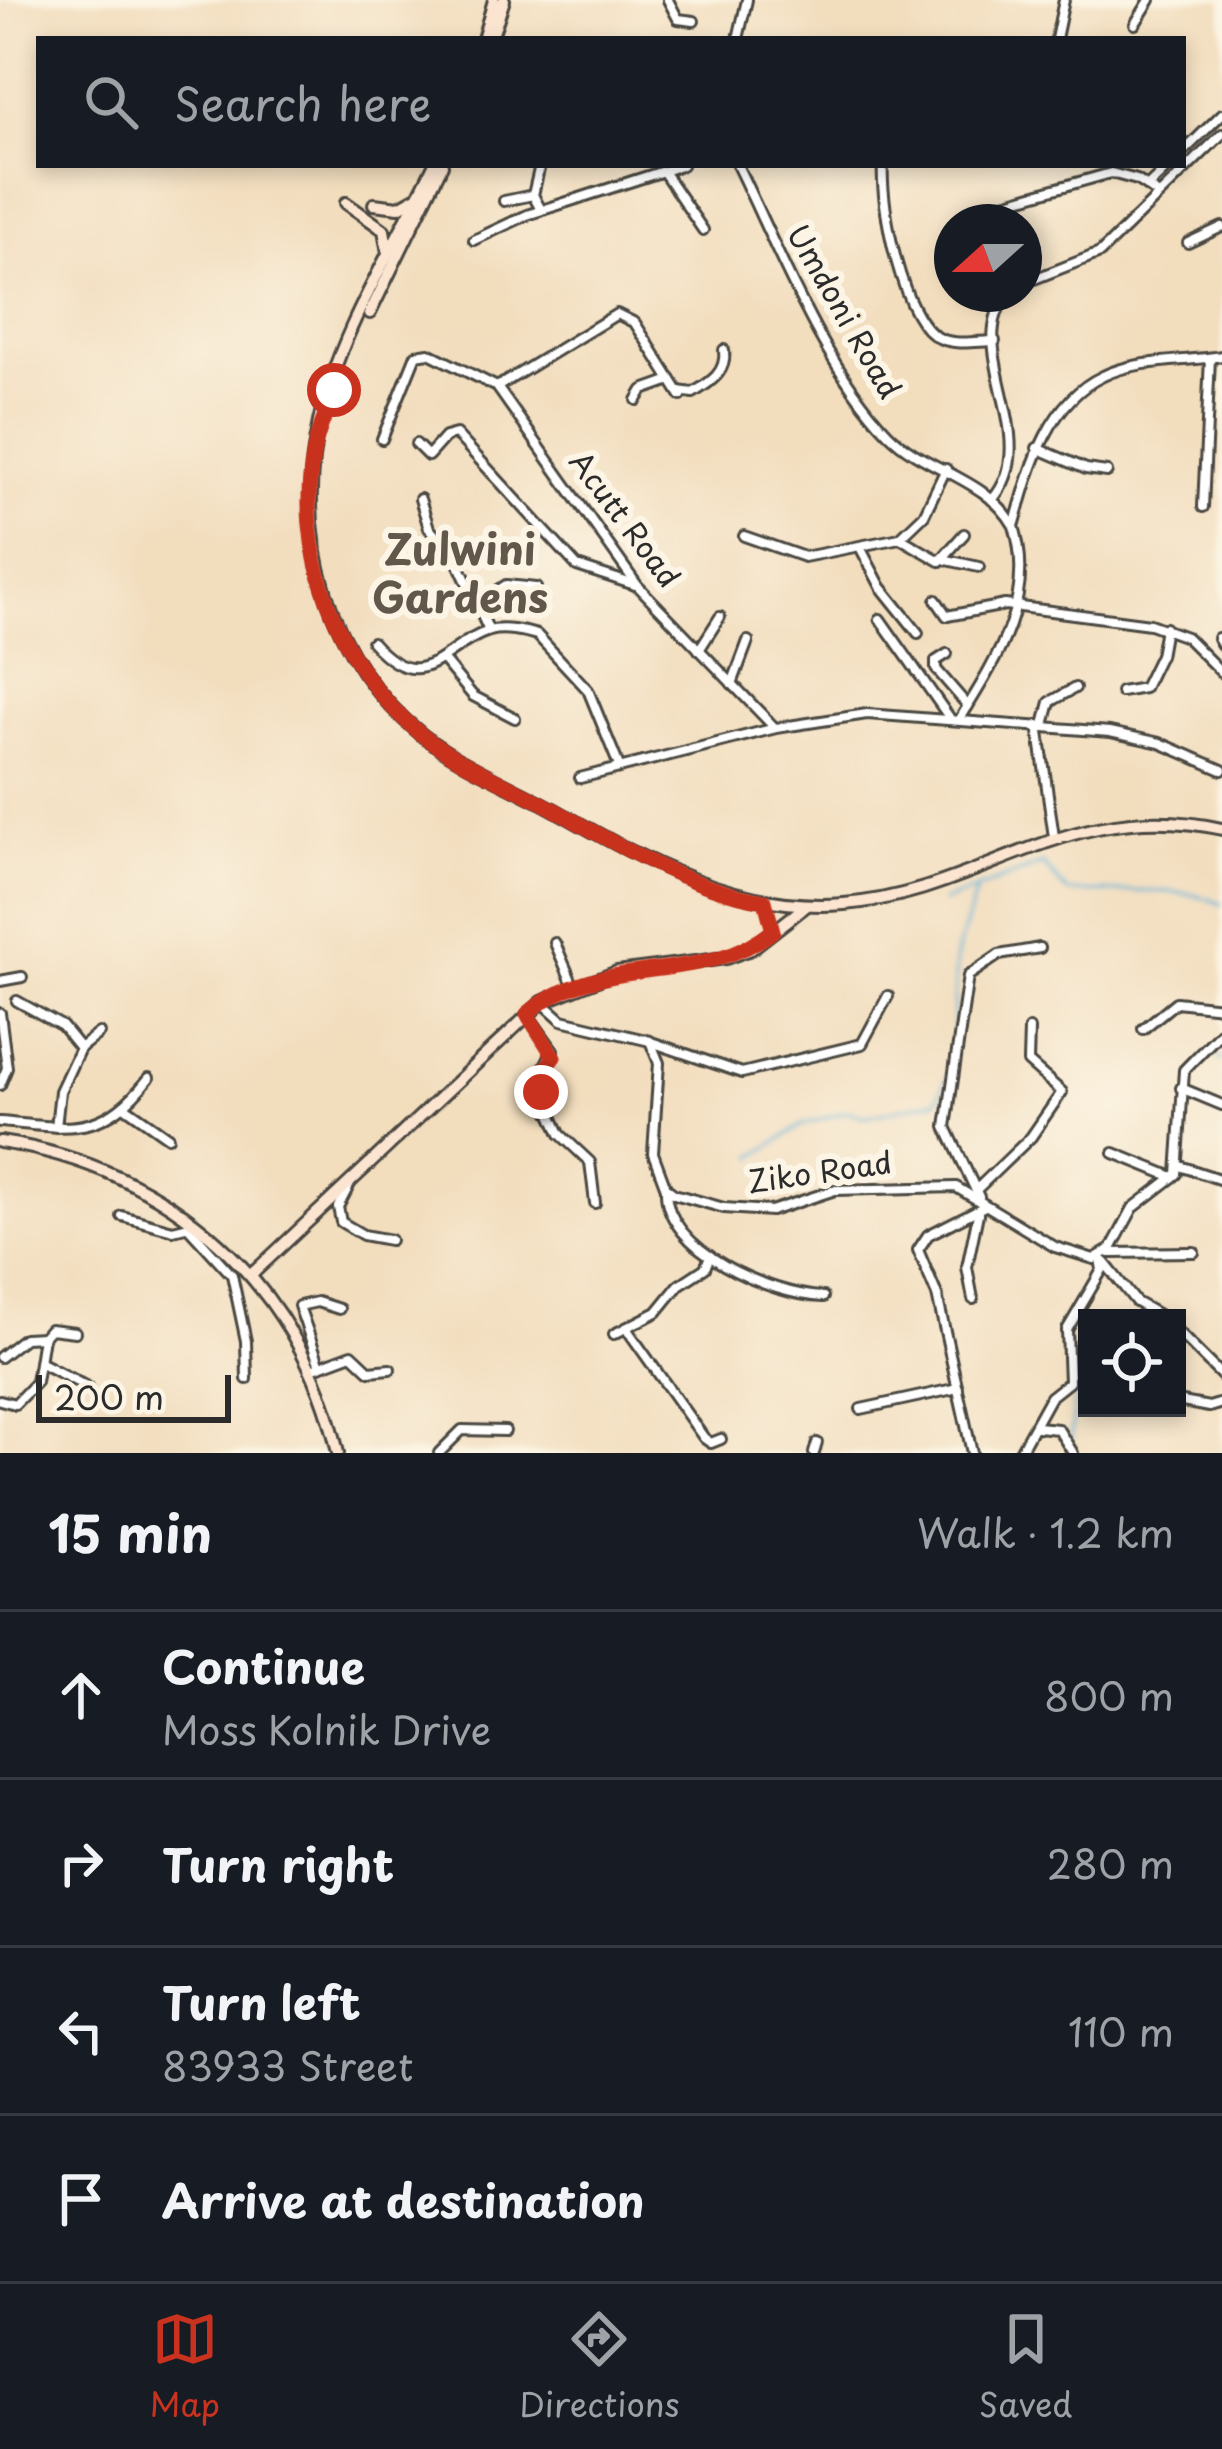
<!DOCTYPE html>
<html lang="en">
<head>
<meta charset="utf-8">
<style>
	body { margin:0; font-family:"Playpen Sans",sans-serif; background:#242831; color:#f1f3f6 }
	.controls { position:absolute; right:36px; bottom:36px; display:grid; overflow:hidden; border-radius:0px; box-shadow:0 6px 18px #0003 }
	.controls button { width:108px; height:108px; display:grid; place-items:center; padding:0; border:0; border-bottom:3px solid #363941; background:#171b24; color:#f1f3f6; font:60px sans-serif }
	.compass { position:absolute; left:934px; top:204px; width:108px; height:108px; border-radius:50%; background:#171b24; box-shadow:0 6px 18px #0003; rotate:249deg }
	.scale { position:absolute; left:36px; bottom:30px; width:195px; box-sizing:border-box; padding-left:12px; border:6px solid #2b2b2b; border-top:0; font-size:33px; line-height:42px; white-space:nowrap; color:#2b2b2b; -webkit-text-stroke:9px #fcf5e5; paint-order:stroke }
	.stop { position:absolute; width:36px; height:36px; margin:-27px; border:9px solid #c8321e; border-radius:50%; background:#fff }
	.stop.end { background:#c8321e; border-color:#fff; box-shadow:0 3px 12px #0008 }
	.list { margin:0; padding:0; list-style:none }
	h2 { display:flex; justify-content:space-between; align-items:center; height:156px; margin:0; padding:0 48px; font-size:51px }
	h2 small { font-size:39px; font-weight:400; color:#9ea1a6 }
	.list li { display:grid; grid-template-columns:78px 1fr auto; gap:36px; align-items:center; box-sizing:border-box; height:168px; padding:0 48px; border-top:3px solid #363941 }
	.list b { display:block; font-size:45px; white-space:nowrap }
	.list p { margin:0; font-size:39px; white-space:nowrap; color:#9ea1a6 }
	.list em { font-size:39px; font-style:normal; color:#9ea1a6 }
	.icon { flex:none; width:66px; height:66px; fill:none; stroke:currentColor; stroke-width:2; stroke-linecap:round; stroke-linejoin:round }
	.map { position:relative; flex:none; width:1222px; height:1453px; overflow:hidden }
	.search { position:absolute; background:#171b24; box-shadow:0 6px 18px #0003; left:36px; right:36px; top:36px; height:132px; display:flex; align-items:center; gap:30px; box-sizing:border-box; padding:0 42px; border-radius:0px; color:#9ea1a6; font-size:45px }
	.sheet { height:828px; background:#171b24 }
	nav { display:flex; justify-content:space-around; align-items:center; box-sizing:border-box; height:168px; border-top:3px solid #363941; background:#171b24; font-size:33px; color:#9ea1a6 }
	nav a { display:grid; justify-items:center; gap:6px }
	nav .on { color:#c8321e }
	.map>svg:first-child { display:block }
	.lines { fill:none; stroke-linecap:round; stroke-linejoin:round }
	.stream { stroke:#59afd5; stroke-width:3 }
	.street-casing { stroke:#494641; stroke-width:14 }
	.secondary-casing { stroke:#494641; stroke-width:16 }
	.street { stroke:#fff; stroke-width:8 }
	.secondary { stroke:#fce5d0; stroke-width:10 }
	.route { stroke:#c8321e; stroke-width:15 }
	.labels { text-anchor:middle; stroke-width:12; stroke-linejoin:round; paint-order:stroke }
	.street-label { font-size:30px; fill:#2b2b2b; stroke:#fcf5e5 }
	.district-label { font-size:42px; font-weight:bold; fill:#62574b; stroke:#fcf5e5 }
</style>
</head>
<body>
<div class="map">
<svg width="1222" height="1453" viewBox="0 0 1222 1453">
	<rect width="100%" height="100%" fill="#fcf5e5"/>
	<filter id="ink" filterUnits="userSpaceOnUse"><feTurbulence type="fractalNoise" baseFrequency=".00833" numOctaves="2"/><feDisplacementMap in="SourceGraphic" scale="24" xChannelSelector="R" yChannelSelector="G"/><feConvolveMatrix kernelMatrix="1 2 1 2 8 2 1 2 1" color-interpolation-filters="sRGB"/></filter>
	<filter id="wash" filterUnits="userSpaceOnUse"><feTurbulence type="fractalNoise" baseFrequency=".004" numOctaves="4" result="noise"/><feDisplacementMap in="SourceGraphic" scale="48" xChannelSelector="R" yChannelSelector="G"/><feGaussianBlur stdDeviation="2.7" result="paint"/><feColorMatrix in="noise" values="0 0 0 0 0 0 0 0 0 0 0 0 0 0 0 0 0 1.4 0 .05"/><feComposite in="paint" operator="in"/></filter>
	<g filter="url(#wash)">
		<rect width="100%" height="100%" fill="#f2ddbd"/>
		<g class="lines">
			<g class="stream">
				<path d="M943,902l100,-38 24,28c50,3 109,-9 155,12"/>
				<path d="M1209,1053l13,7"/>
				<path d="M754,1157l48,-32 46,-14 16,6 73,-17 15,-33 4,-112 20,-64"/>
				<path d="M1071,1442l3,-37 13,-23"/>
			</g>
		</g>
	</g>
	<g filter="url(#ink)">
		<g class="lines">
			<g class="street-casing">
				<g id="street">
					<path d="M668,0l10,19 16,2"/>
					<path d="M1135,24l15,-24"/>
					<path d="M738,39l9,-39"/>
					<path d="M1056,39l8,-39"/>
					<path d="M1183,152l39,-38"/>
					<path d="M737,165c41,84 86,201 151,268 37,38 98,44 126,93 22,73 -17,133 -54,193"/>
					<path d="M883,165c-3,39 19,156 56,173 16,8 39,3 56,3"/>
					<path d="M663,171l40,59"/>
					<path d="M1148,186l22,-21"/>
					<path d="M533,195l7,-30"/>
					<path d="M504,201l29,-6 8,15"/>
					<path d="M972,212l139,-39 26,7 22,15"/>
					<path d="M474,240l53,-25 155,-50"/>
					<path d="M1188,243l34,-16"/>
					<path d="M1024,283l76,-30 122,-119"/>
					<path d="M497,387l120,-73 18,9 46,73"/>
					<path d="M678,391l15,2c18,-11 34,-21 31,-43"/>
					<path d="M637,400l6,-10 28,-10"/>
					<path d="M382,439l34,-84 13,-2 68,34 140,198 137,142"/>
					<path d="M416,444l12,12 17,-19 11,-3 121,132 58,19"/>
					<path d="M1037,448l49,21 21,3"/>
					<path d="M420,499l9,29 30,37 30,66"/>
					<path d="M992,500c54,-61 -31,-151 16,-206"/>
					<path d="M1203,507l7,-149"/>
					<path d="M1015,523c15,-53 32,-121 88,-147 34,-17 82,-14 119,-20"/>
					<path d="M744,536l60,21 96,-19 24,-23 22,-46"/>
					<path d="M900,538l40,23 24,-27"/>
					<path d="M860,547l21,40 37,46"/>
					<path d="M947,560l32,7"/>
					<path d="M936,600l11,16 58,-11 145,19 36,13 36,36"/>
					<path d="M477,604l29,-19 30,3"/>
					<path d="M880,619l69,98"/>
					<path d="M1218,638l4,7"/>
					<path d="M372,642c51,58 70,4 117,-11 13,-4 36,0 48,4l51,55 31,76"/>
					<path d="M699,650l21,-33"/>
					<path d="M947,654l-11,7v8l32,37"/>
					<path d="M1160,656l5,-28"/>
					<path d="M444,661l29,35 42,22"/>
					<path d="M732,684l16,-43"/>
					<path d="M1121,692l23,-4 16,-33"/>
					<path d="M1038,725l16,112"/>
					<path d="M1044,725l6,-23 25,-14"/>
					<path d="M580,778l196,-50 91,-14 243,18 50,11 62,27"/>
					<path d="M555,943l18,42"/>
					<path d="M0,981l22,-4"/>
					<path d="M17,1001l45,25 18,22 -20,43 -4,36"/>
					<path d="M542,1002l20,18 88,21 9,22 -6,90 13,35 8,6 50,14 47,3 64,-21 121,-3 99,60 39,12 17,-10 22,-41 44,-34 7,-104 38,-39"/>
					<path d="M0,1013l7,55 -7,17"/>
					<path d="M528,1015l25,35 -13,25 1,17 19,42 30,28 5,41"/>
					<path d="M1143,1029l33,-27 46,5"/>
					<path d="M651,1042l91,31 120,-29 26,-48"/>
					<path d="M80,1048l19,-15"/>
					<path d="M1181,1088l41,17"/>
					<path d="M124,1106l44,31"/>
					<path d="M0,1122c70,6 101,17 149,-44"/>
					<path d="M1114,1153l59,24"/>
					<path d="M1180,1166l42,14"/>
					<path d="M350,1184l-12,23 3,15 22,13 27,5"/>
					<path d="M666,1188c-3,63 106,107 157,109"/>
					<path d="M977,1189l54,-52 31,-45 -34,-30 1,-33"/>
					<path d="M979,1197l-33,-70 22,-151 31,-21 41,-7"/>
					<path d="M122,1216l51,14 16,-4"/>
					<path d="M188,1227l44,48 14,66 1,38"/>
					<path d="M1110,1253l84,-1"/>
					<path d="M1104,1262l32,40 28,16"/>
					<path d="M973,1299l-6,-32 11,-53"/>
					<path d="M626,1328l78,110 7,5 10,-4"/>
					<path d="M1177,1331l45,45"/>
					<path d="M614,1334l43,-22 22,-27 26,-17 5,-12"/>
					<path d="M0,1357l24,-19 19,-1"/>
					<path d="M41,1363l46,24"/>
					<path d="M320,1366l-21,-60 18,-4 22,7"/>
					<path d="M317,1367l35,-13 18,17 20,-2"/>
					<path d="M0,1400l15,4 21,-22 7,-45 7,-8 25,3"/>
					<path d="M1177,1401l32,6 13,-4"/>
					<path d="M861,1409l97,-21"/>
					<path d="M1037,1427l21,2 15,24"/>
					<path d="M439,1453l23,-23 43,1"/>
					<path d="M814,1453l3,-10"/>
					<path d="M972,1453l-35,-158 -19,-45 10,-15 57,-29"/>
					<path d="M1019,1453l31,-56 19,-15 -2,-52 35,-60 -2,-12"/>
				</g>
			</g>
			<g class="secondary-casing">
				<g id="secondary">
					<path d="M483,39l11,-39"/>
					<path d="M491,39l13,-39"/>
					<path d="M434,165c-39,81 -96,168 -115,257 -25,115 9,237 102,312 40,32 90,51 134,76 90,51 183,103 289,94 139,-11 225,-110 378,-75"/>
					<path d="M346,203l38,27 4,23"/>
					<path d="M374,204l25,3 16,-9"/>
					<path d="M370,313l72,-148"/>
					<path d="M0,1142c169,25 301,142 338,311"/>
					<path d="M252,1274l290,-272 75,-30 109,-14 25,-9 55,-43"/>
				</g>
			</g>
			<use href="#street" class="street"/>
			<use href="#secondary" class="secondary"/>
		</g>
	</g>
	<g class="lines" filter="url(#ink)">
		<path class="route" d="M334,390c-5,17 -13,34 -18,51 -26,107 22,227 106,294 41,32 91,51 135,76 64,36 135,79 208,90l8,30c-73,57 -173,20 -246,83l27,43 -14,18 1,17"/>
	</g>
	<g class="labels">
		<g class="street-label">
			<text transform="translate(843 312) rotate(60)" y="10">Umdoni Road</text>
			<text transform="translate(624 520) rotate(53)" y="10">Acutt Road</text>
			<text transform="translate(820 1173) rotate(-8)" y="10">Ziko Road</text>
		</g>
		<g class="district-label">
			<text x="460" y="565">Zulwini<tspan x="460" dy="48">Gardens</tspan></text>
		</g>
	</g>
</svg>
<div class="controls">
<button><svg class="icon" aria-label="locate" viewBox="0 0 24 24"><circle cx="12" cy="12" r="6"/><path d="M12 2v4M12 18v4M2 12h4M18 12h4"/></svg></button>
</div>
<svg class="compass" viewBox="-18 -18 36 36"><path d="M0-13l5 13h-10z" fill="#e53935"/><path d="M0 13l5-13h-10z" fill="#9ea1a6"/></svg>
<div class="scale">200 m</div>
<div class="stop" style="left:334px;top:390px"></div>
<div class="stop end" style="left:541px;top:1092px"></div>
<div class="search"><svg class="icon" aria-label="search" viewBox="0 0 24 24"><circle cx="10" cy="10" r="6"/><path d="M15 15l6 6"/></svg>Search here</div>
</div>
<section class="sheet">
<h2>15 min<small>Walk · 1.2 km</small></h2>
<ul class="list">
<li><svg class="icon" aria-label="ahead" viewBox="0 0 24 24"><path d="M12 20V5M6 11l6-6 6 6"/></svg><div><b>Continue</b><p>Moss Kolnik Drive</p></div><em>800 m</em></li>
<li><svg class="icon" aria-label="right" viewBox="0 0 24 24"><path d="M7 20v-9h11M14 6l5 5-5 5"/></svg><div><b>Turn right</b></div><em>280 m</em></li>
<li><svg class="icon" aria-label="left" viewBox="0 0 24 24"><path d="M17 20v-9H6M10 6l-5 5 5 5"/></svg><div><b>Turn left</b><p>83933 Street</p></div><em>110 m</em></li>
<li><svg class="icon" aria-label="arrive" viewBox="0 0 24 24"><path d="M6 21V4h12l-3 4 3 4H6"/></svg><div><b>Arrive at destination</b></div></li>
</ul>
</section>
<nav>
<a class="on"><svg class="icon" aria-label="map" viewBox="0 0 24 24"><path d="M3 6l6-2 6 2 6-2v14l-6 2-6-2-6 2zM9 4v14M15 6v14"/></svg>Map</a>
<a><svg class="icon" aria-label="directions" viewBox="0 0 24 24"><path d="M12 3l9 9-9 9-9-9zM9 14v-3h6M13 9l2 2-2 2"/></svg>Directions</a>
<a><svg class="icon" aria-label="saved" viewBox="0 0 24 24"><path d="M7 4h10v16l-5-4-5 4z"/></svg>Saved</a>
</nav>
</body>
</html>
